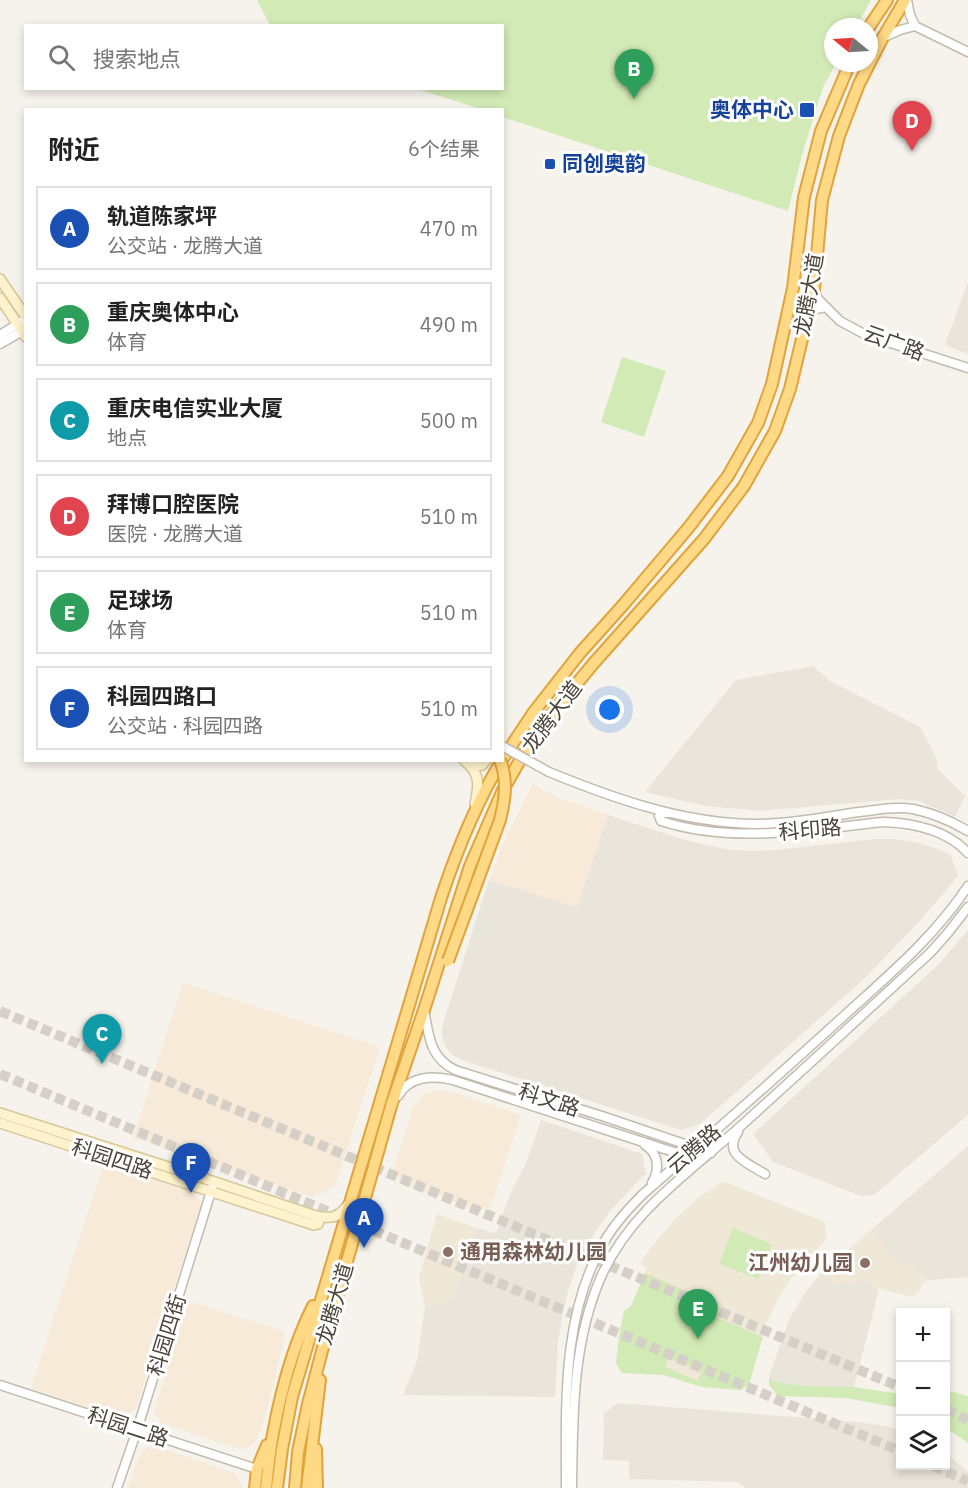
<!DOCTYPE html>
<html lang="zh">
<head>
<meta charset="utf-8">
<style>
	body { margin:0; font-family:"IBM Plex Sans","Noto Sans SC",sans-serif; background:#f2f2f2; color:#222 }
	.controls { position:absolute; right:18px; bottom:18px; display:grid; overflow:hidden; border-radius:0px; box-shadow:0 3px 9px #0003 }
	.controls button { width:54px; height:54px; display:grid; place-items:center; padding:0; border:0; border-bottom:2px solid #e0e0e0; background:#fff; color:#222; font:30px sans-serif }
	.compass { position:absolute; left:824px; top:18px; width:54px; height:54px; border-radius:50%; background:#fff; box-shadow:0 3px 9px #0003; rotate:288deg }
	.you { position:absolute; left:610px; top:710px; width:21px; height:21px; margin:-15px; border:4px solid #fff; border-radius:50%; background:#1a73e8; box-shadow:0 0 0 9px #1a73e833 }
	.badge { display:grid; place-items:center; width:39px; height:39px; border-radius:50%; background:#7c3aed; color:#fff; font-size:20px; font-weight:700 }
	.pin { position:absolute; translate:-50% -50px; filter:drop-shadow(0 2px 3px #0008) }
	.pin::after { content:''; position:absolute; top:32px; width:21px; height:18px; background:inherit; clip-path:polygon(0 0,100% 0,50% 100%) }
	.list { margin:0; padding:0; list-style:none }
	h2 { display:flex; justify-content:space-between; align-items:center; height:78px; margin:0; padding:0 24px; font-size:26px }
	h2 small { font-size:20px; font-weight:400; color:#767676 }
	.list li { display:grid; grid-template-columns:39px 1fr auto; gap:18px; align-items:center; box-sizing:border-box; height:84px; margin:0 12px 12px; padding:0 12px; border:2px solid #e0e0e0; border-radius:0px }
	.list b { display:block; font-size:22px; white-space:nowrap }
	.list p { margin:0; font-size:20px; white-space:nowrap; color:#767676 }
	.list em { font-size:20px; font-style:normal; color:#767676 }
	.icon { flex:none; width:33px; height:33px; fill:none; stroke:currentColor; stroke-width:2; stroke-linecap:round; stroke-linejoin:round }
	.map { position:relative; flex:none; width:968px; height:1488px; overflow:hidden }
	.search { position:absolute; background:#fff; box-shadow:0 3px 9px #0003; left:24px; top:24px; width:480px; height:66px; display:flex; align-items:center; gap:15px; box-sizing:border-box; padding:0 21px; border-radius:0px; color:#767676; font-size:22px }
	.panel { position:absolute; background:#fff; box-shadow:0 3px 9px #0003; left:24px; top:108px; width:480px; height:654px; border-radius:0px }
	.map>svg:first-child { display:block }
	.residential { fill:#eae5da }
	.commercial { fill:#f7ead8 }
	.education { fill:#efe8d6 }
	.green { fill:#d2eab5; fill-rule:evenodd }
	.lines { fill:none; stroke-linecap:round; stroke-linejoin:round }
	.trunk-tunnel { stroke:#d4d0c8; stroke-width:10; stroke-dasharray:10 5; stroke-linecap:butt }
	.tertiary-casing { stroke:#c2bbae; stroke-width:11 }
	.secondary-casing { stroke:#d6c79b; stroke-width:12 }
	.trunk-casing { stroke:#e0a43c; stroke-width:14 }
	.tertiary { stroke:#fff; stroke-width:8 }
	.secondary { stroke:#fff3cd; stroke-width:9 }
	.trunk { stroke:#ffd985; stroke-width:10 }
	.tertiary-bridge-casing { stroke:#c2bbae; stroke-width:11; stroke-linecap:butt }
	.trunk-bridge-casing { stroke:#e0a43c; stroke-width:14; stroke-linecap:butt }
	.tertiary-bridge { stroke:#fff; stroke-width:8 }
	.trunk-bridge { stroke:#ffd985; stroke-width:10 }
	.transit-dot { fill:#1a4fb4; stroke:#fff; stroke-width:2 }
	.education-dot { fill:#8d6e63; stroke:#fff; stroke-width:2 }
	.labels { text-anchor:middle; stroke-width:6; stroke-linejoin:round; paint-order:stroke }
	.transit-label { font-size:21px; font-weight:bold; fill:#164399; stroke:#fff; text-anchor:end }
	.street-label { font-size:21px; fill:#4b4439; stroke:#fff }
	.education-label { font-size:21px; font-weight:bold; fill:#785e54; stroke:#fff; text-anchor:start }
</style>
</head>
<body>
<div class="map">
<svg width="968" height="1488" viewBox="0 0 968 1488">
	<rect width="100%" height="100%" fill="#f6f3ec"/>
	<g class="residential">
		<path d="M968,282v72l-23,-9z"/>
		<path d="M813,666l17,15 90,46 16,30 2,12 27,27 -10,21 -36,-16 -20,-2 -139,12 -54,-5 -61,-14 91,-112z"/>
		<path d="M608,815l77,25 40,9 23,2 28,-1 98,-11h20l21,3 20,6 15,6 8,22 -39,46 -55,57 -164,145 -19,6 -219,-70 -8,-4 -7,-7 -4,-8 -1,-9 1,-9 46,-143 88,27z"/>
		<path d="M968,930v185l-94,80 -13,1 -88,-34 -20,-28 186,-170z"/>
		<path d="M541,1120l101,34 4,19 -34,36 -13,17 -23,41 -8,24 -6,26 -4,24 -3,56 -152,-2 14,-34 8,-54 28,-8 24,-71 19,5 15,-41 15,-29z"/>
		<path d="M968,1146v131l-40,3 -21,-18 -6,5 -30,-37z"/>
		<path d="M822,1272l14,14 9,-5 7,4 10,-5 11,3v4l6,2 -25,98 -53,-1 -29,-5 -3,-5 20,-56 15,-26z"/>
		<path d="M618,1403l240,19 27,4 15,5v35h46v-13l22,19v16h-222l-9,-6 -108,-3v-18l-26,-1 1,-47z"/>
	</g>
	<g class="commercial">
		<path d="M533,784l9,6 21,9 45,16 -31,92 -88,-27 17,-44z"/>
		<path d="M183,983l197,64 -45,139 -22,11 -180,-59z"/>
		<path d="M442,1090l10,2 69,23 -30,92 -11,4 -80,-28 -6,-14 19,-62 11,-13 9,-3z"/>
		<path d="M104,1163l91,30 6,11 -65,205 -16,9 -89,-30z"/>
		<path d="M189,1301l97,31 -22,89 -9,22 -13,7 -81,-27 -7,-12z"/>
		<path d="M155,1446l79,27 4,3 4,12h-114l11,-31 4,-6 5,-4z"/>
	</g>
	<g class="education">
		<path d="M723,1181l102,41 2,16 -38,43 -10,16 -13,28 -17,59 -8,6 -39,-3 -39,-12 -41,-2 -6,-10 3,-26 5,-26 7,-5 16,-38 -7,-4 11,-17 24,-28 23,-21z"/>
		<path d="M437,1214l40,14 -24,71 -28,8 -6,-30z"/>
		<path d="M871,1230l30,36 6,-4 21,18 -6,4 -2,7 -8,6 -39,-10v-4l-11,-3 -10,5 -7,-4 -9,5 -14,-14z"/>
	</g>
	<g class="green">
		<path d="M257,0h614l-15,27h-23v36h3l-13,24 -21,68 -14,56 -285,-94 -1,-7 -21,-1 -64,-20 85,-1v-62l-232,-1z"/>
		<path d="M622,357l44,14 -22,66 -43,-15z"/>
		<path d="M733,1228l39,16 -14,35 -39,-15z"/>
		<path d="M645,1273l51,22 -4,12 71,30 -14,47 -8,6 -39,-3 -39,-12 -41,-2 -6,-10 3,-26 5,-26 7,-5zM669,1358l33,13 -4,10 -33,-14z"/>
		<path d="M769,1376l3,5 29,5 53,1 46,7v14l-54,-10 -68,-2 -9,-11z"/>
		<path d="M946,1390l22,6v47l-22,-15z"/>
	</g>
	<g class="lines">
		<g class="trunk-tunnel">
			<path d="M0,1011l900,376"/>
			<path d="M0,1074l900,377"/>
			<path d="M946,1409l22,11"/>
			<path d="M933,1466l35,15"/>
		</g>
		<g class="tertiary-casing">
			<g id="tertiary">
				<path d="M915,26l53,26"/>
				<path d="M882,38l18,-8 15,-4 -5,-11 -3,-15"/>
				<path d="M826,307l14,14 26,14 102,33"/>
				<path d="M808,315l8,-6 10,-2 -8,-8 -4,-10"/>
				<path d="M0,335l26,-16"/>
				<path d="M0,344l26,-15"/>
				<path d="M549,772c66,27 134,51 206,52 35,0 70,-7 104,-12 18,-2 36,-6 54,-3 20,4 38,12 55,22"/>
				<path d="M668,813h-5l-4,3 2,5c71,23 149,9 222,1 30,1 64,8 85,31"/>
				<path d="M424,1010c5,25 5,47 31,60l147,46 109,37"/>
				<path d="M398,1096c11,-20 35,-21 55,-16l236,77"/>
				<path d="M738,1132c-16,23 10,31 27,42"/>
				<path d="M645,1145c14,9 15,24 7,38"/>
				<path d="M0,1385l257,84"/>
				<path d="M117,1488l20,-58 76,-245"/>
				<path d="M566,1488c0,-85 -5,-176 41,-251 10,-16 22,-29 35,-42 69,-60 137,-120 204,-181 44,-40 89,-78 122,-128"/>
				<path d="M572,1488c1,-71 0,-145 29,-211 29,-66 88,-104 141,-152 63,-57 125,-114 188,-172l17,-19 21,-27"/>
			</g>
		</g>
		<g class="secondary-casing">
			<g id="secondary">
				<path d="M0,279l26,38"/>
				<path d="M0,298l26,39"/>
				<path d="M464,760c17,14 15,25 11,44"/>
				<path d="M472,767l10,-2 4,-5"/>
				<path d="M0,1113l215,69 101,34c16,3 22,2 32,-11"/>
				<path d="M0,1123l314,102 4,-1 1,-3 -3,-5"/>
			</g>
		</g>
		<g class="trunk-casing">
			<g id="trunk">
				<path d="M869,27l18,-27"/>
				<path d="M502,760l31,-47 47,-60 44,-49 65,-77 39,-51 30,-53 14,-39 21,-96 11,-91 17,-66 29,-68"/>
				<path d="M316,1449l1,39"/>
				<path d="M255,1488l2,-19 10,-24"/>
				<path d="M266,1488c2,-20 4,-40 8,-59 8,-43 20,-85 39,-123"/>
				<path d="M277,1488l5,-39 10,-52 149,-499c16,-48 35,-95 61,-138"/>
				<path d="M295,1488l3,-36 10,-48 19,-72 64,-226 33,-96 46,-144 33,-76 20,-35 22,-33 48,-58 111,-125 40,-53 31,-55 15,-42 24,-100 8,-89 17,-64 20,-52 23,-45 23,-39"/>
				<path d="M307,1488l13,-108"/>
			</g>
		</g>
		<use href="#tertiary" class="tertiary"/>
		<use href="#secondary" class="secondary"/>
		<use href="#trunk" class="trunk"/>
		<g class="tertiary-bridge-casing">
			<path id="tertiary-bridge" d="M502,746l47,26"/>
		</g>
		<g class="trunk-bridge-casing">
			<path id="trunk-bridge" d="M448,961l52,-141c5,-20 8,-40 0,-60"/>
		</g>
		<use href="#tertiary-bridge" class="tertiary-bridge"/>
		<use href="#trunk-bridge" class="trunk-bridge"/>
	</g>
	<g class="transit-dot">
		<rect x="799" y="102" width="16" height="16" rx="3"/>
		<rect x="544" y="158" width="12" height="12" rx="3"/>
	</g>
	<g class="education-dot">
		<circle cx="448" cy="1252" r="6"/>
		<circle cx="865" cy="1263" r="6"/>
	</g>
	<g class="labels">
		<g class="transit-label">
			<text x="794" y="117">奥体中心</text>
			<text x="562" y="171" text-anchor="start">同创奥韵</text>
		</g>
		<g class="street-label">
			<text transform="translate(809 295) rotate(-80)" y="7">龙腾大道</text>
			<text transform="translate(894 343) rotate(20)" y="7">云广路</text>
			<text transform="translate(552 717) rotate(-53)" y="7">龙腾大道</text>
			<text transform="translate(810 830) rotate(-5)" y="7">科印路</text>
			<text transform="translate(549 1100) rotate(18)" y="7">科文路</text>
			<text transform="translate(694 1149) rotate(-41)" y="7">云腾路</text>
			<text transform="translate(112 1159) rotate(18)" y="7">科园四路</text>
			<text transform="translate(335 1304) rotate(-74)" y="7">龙腾大道</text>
			<text transform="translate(167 1335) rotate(-73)" y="7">科园四街</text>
			<text transform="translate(128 1427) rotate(18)" y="7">科园二路</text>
		</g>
		<g class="education-label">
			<text x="460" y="1259">通用森林幼儿园</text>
			<text x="853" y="1270" text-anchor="end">江州幼儿园</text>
		</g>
	</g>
</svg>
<div class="controls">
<button>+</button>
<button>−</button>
<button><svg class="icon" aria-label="layers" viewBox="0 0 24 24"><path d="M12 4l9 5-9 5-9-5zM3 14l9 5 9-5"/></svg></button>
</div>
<svg class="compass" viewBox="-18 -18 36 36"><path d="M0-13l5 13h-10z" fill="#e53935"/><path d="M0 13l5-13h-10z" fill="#767676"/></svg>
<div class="you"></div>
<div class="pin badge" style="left:364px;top:1248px;background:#1a4fb4">A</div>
<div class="pin badge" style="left:634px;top:99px;background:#2e9e5b">B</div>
<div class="pin badge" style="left:102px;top:1064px;background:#0f9aa8">C</div>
<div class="pin badge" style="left:912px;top:151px;background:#e0444e">D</div>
<div class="pin badge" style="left:698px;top:1339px;background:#2e9e5b">E</div>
<div class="pin badge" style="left:191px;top:1193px;background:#1a4fb4">F</div>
<div class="search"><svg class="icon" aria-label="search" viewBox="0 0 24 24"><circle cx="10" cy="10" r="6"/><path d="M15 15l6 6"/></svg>搜索地点</div>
<section class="panel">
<h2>附近<small>6个结果</small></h2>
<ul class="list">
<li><span class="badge" style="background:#1a4fb4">A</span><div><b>轨道陈家坪</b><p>公交站 · 龙腾大道</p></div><em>470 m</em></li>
<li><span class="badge" style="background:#2e9e5b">B</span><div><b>重庆奥体中心</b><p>体育</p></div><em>490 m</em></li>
<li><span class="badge" style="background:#0f9aa8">C</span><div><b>重庆电信实业大厦</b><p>地点</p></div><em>500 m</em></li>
<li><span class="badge" style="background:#e0444e">D</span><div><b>拜博口腔医院</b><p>医院 · 龙腾大道</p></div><em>510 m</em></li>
<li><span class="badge" style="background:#2e9e5b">E</span><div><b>足球场</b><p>体育</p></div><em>510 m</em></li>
<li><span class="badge" style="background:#1a4fb4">F</span><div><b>科园四路口</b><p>公交站 · 科园四路</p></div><em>510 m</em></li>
</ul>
</section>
</div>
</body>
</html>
